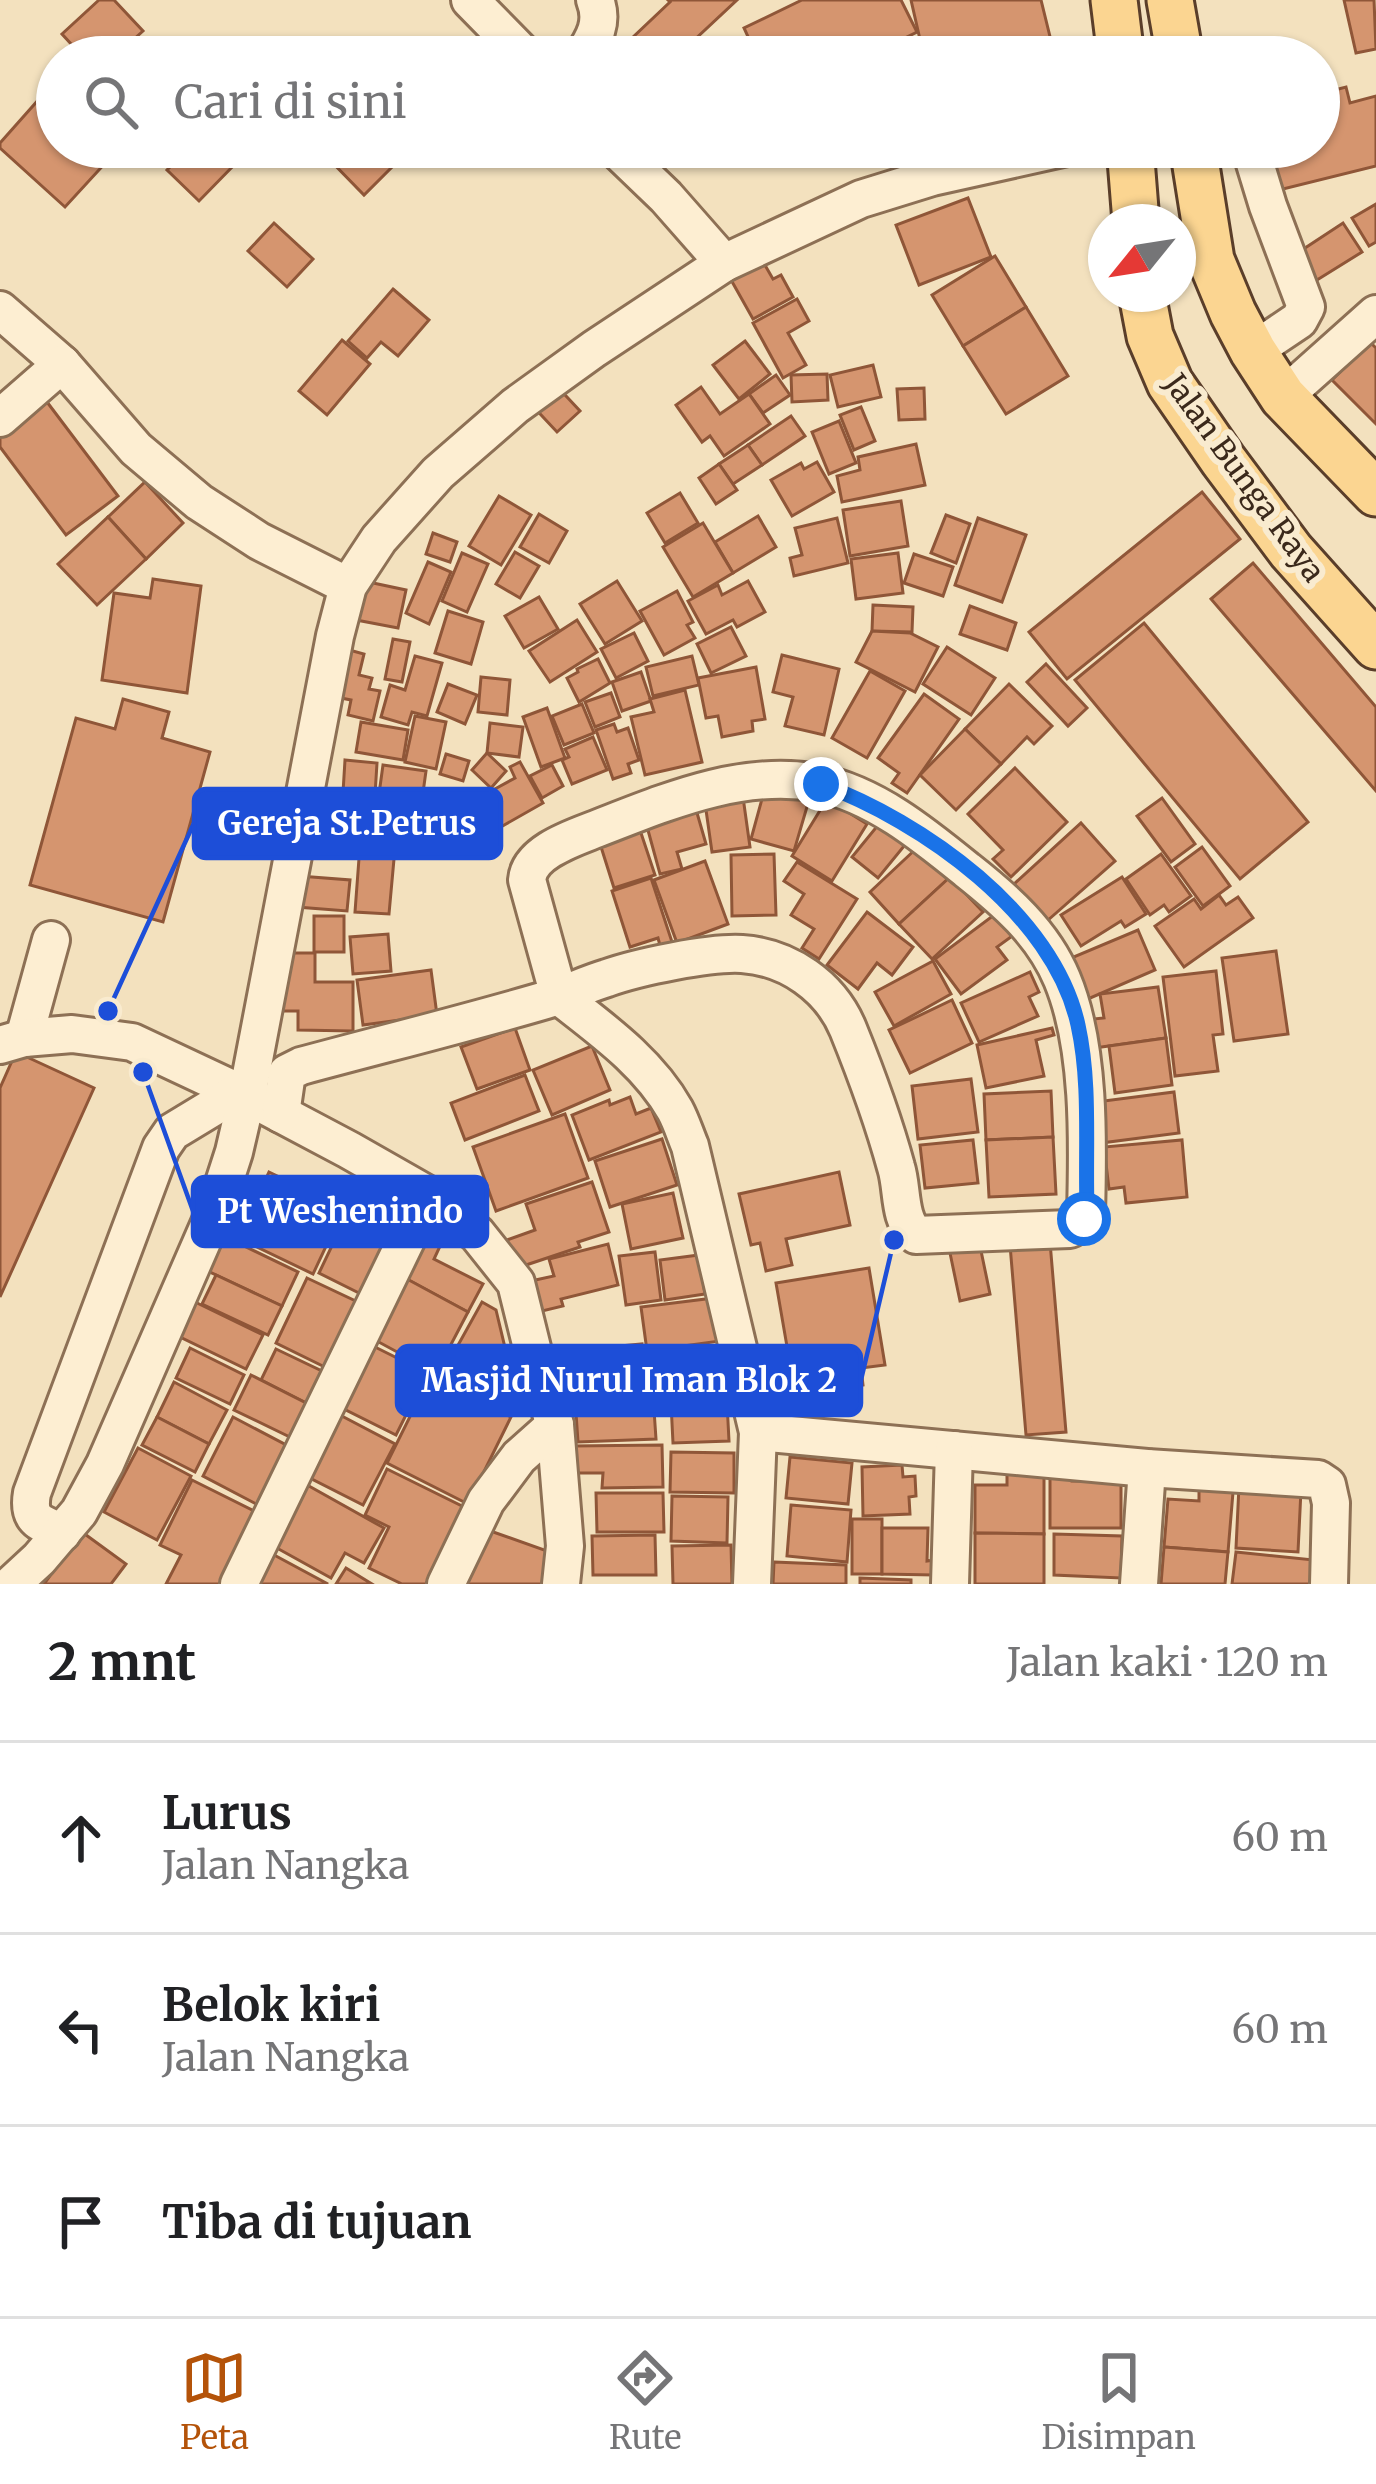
<!DOCTYPE html>
<html lang="id">
<head>
<meta charset="utf-8">
<style>
	body { margin:0; font-family:Merriweather,serif; background:#f2f2f2; color:#202124 }
	.compass { position:absolute; left:1088px; top:204px; width:108px; height:108px; border-radius:50%; background:#fff; box-shadow:0 3px 9px #0004; rotate:240deg }
	.stop { position:absolute; width:36px; height:36px; margin:-27px; border:9px solid #1a73e8; border-radius:50%; background:#fff }
	.stop.end { background:#1a73e8; border-color:#fff; box-shadow:0 3px 12px #0008 }
	.list { margin:0; padding:0; list-style:none }
	h2 { display:flex; justify-content:space-between; align-items:center; height:156px; margin:0; padding:0 48px; font-size:51px }
	h2 small { font-size:39px; font-weight:400; color:#757577 }
	.list li { display:grid; grid-template-columns:78px 1fr auto; gap:36px; align-items:center; box-sizing:border-box; height:192px; padding:0 48px; border-top:3px solid #e0e0e0 }
	.list b { display:block; font-size:45px; white-space:nowrap }
	.list p { margin:0; font-size:39px; white-space:nowrap; color:#757577 }
	.list em { font-size:39px; font-style:normal; color:#757577 }
	.icon { flex:none; width:66px; height:66px; fill:none; stroke:currentColor; stroke-width:2; stroke-linecap:round; stroke-linejoin:round }
	.map { position:relative; flex:none; width:1376px; height:1584px; overflow:hidden }
	.search { position:absolute; background:#fff; box-shadow:0 3px 9px #0004; left:36px; right:36px; top:36px; height:132px; display:flex; align-items:center; gap:30px; box-sizing:border-box; padding:0 42px; border-radius:66px; color:#757577; font-size:45px }
	.sheet { height:732px; background:#fff }
	nav { display:flex; justify-content:space-around; align-items:center; box-sizing:border-box; height:168px; border-top:3px solid #e0e0e0; background:#fff; font-size:33px; color:#757577 }
	nav a { display:grid; justify-items:center; gap:6px }
	nav .on { color:#b45309 }
	.map>svg:first-child { display:block }
	.building { fill:#d5956f; stroke:#8f5638; stroke-width:3 }
	.lines { fill:none; stroke-linecap:round; stroke-linejoin:round }
	.minor-casing { stroke:#8d7055; stroke-width:42 }
	.major-casing { stroke:#5a3e2a; stroke-width:51 }
	.minor { stroke:#fdeed2; stroke-width:36 }
	.major { stroke:#fbd591; stroke-width:45 }
	.route { stroke:#1a73e8; stroke-width:15 }
	.labels { text-anchor:middle; stroke-width:12; stroke-linejoin:round; paint-order:stroke }
	.street-label { font-size:30px; fill:#3b291b; stroke:#f9ebcf }
	.leader { fill:none; stroke:#1d4ed8; stroke-width:4.5 }
	.callout-dot { fill:#1d4ed8; stroke:#f9ebcf; stroke-width:4.5 }
	.callout { fill:#1d4ed8; stroke:#1d4ed8; stroke-width:4.5 }
	.callout-label { font-size:33px; text-anchor:middle; font-weight:bold; fill:#fff }
</style>
</head>
<body>
<div class="map">
<svg width="1376" height="1584" viewBox="0 0 1376 1584">
	<rect width="100%" height="100%" fill="#f3e1be"/>
	<g class="building">
		<path d="M99,0h15l29,31 -29,26h-31l-21,-23z"/>
		<path d="M668,0h69l-61,57h-64l58,-55z"/>
		<path d="M802,0h99l16,32 -51,25h-148l32,-16 -6,-13z"/>
		<path d="M911,0h130l14,57h-131z"/>
		<path d="M1344,0h30l2,49 -20,4z"/>
		<path d="M56,80l1,67h63l-55,60 -65,-59v-5z"/>
		<path d="M1346,87l4,16 26,-7v70l-105,26 -12,-45h60v-53z"/>
		<path d="M190,147h27l18,17 -36,37 -32,-31z"/>
		<path d="M333,147h79l-48,48 -39,-40z"/>
		<path d="M968,198l23,59 -72,28 -23,-60z"/>
		<path d="M1376,204v38l-7,4 -17,-28z"/>
		<path d="M274,223l39,36 -26,28 -39,-36z"/>
		<path d="M1343,223l19,29 -45,28 -18,-28z"/>
		<path d="M995,256l31,51 -63,39 -31,-51z"/>
		<path d="M762,260l11,19 8,-4 12,22 -40,22 -23,-41z"/>
		<path d="M393,289l36,31 -31,36 -17,-14 -14,16 -19,-17z"/>
		<path d="M797,299l12,22 -21,12 18,32 -23,13 -30,-55z"/>
		<path d="M1026,307l42,69 -62,38 -43,-68z"/>
		<path d="M342,340l28,24 -43,51 -28,-24z"/>
		<path d="M745,341l25,33 -31,25 -26,-34z"/>
		<path d="M1370,342l6,6v76l-44,-44z"/>
		<path d="M873,365l8,32 -43,10 -8,-32z"/>
		<path d="M827,374l1,26 -36,2 -1,-27z"/>
		<path d="M776,375l14,20 -27,18 -14,-19z"/>
		<path d="M552,381l28,30 -23,21 -28,-30z"/>
		<path d="M701,387l19,27 29,-20 21,30 -46,32 -14,-20 -8,6 -26,-37z"/>
		<path d="M924,388l1,31 -26,1 -2,-31z"/>
		<path d="M44,398l74,98 -52,39 -66,-88v-16z"/>
		<path d="M861,407l14,34 -21,9 -14,-35z"/>
		<path d="M791,416l14,20 -43,29 -14,-20z"/>
		<path d="M839,421l17,42 -27,11 -17,-42z"/>
		<path d="M916,444l9,41 -83,17 -5,-26 23,-6 -2,-13z"/>
		<path d="M748,445l14,20 -29,19 -14,-20z"/>
		<path d="M817,462l17,30 -42,24 -21,-36 30,-17 3,6z"/>
		<path d="M719,464l18,26 -21,14 -17,-26z"/>
		<path d="M145,482l38,41 -37,36 -38,-42z"/>
		<path d="M1202,492l38,47 -173,140 -38,-47z"/>
		<path d="M680,493l18,30 -33,20 -18,-30z"/>
		<path d="M499,496l32,19 -30,50 -32,-19z"/>
		<path d="M901,501l7,45 -58,10 -7,-46z"/>
		<path d="M539,514l28,17 -18,32 -29,-16z"/>
		<path d="M946,515l24,9 -14,39 -25,-10z"/>
		<path d="M758,516l18,31 -43,26 -18,-31z"/>
		<path d="M108,517l38,42 -49,46 -39,-41z"/>
		<path d="M837,518l11,45 -54,13 -4,-18 12,-3 -7,-27z"/>
		<path d="M978,518l48,17 -24,67 -47,-17z"/>
		<path d="M703,523l30,50 -40,24 -30,-50z"/>
		<path d="M433,533l24,9 -7,20 -24,-8z"/>
		<path d="M515,552l24,14 -19,32 -24,-14z"/>
		<path d="M462,553l26,11 -21,48 -25,-11z"/>
		<path d="M898,553l5,40 -47,6 -5,-40z"/>
		<path d="M914,554l39,13 -10,29 -39,-13z"/>
		<path d="M428,562l23,10 -22,52 -23,-11z"/>
		<path d="M1253,563l123,144v84l-165,-192z"/>
		<path d="M153,579l48,7 -14,107 -85,-13 12,-87 36,5z"/>
		<path d="M359,580l47,10 -8,38 -47,-9z"/>
		<path d="M617,581l25,40 -37,23 -25,-40z"/>
		<path d="M748,581l17,31 -28,15 -4,-7 -27,14 -18,-33 30,-16 4,10z"/>
		<path d="M677,591l16,31 -6,3 8,13 -31,17 -24,-44z"/>
		<path d="M539,597l19,32 -34,19 -19,-32z"/>
		<path d="M873,605l40,2 -1,25 -40,-1z"/>
		<path d="M970,606l46,17 -9,27 -47,-16z"/>
		<path d="M448,611l35,11 -12,42 -36,-11z"/>
		<path d="M577,620l20,32 -47,30 -21,-31z"/>
		<path d="M1144,623l164,199 -68,57 -165,-199z"/>
		<path d="M731,627l15,29 -35,17 -14,-29z"/>
		<path d="M872,631l38,2 28,14 -23,45 -59,-30z"/>
		<path d="M634,633l14,28 -32,17 -15,-29z"/>
		<path d="M393,639l17,3 -8,40 -17,-3z"/>
		<path d="M947,647l48,31 -24,37 -48,-31z"/>
		<path d="M342,648l22,6 -5,21 13,3 -3,11 11,2 -7,30 -25,-6 3,-15 -20,-4z"/>
		<path d="M782,655l57,14 -15,66 -39,-9 8,-29 -20,-5z"/>
		<path d="M415,656l27,7 -15,53 -15,-4 -4,13 -27,-8 9,-32 15,5z"/>
		<path d="M692,656l7,29 -46,11 -7,-29z"/>
		<path d="M598,659l12,24 -31,19 -12,-24 11,-6 -1,-3z"/>
		<path d="M1046,664l41,44 -19,18 -41,-44z"/>
		<path d="M756,667l9,52 -13,2 1,10 -31,6 -4,-21 -12,2 -8,-40z"/>
		<path d="M870,671l35,20 -38,67 -35,-20z"/>
		<path d="M641,672l10,29 -29,10 -10,-29z"/>
		<path d="M481,677l29,3 -3,35 -29,-3z"/>
		<path d="M448,684l29,11 -12,29 -28,-12z"/>
		<path d="M1009,684l43,42 -18,18 -7,-7 -26,27 -36,-35z"/>
		<path d="M685,690l17,72 -57,13 -14,-58 23,-5 -4,-13z"/>
		<path d="M611,693l9,24 -25,10 -10,-25z"/>
		<path d="M924,694l35,25 -52,74 -15,-10 7,-10 -21,-15z"/>
		<path d="M123,699l46,13 -7,26 48,14 -47,170 -133,-37 46,-167 39,11z"/>
		<path d="M582,704l12,29 -30,12 -12,-29z"/>
		<path d="M547,708l18,50 -24,9 -18,-50z"/>
		<path d="M415,716l31,6 -10,47 -31,-7z"/>
		<path d="M361,722l47,8 -5,30 -47,-8z"/>
		<path d="M490,723l33,4 -4,30 -32,-4z"/>
		<path d="M614,724l3,8 11,-4 11,32 -11,4 3,9 -18,6 -17,-49z"/>
		<path d="M965,729l36,35 -45,46 -36,-35z"/>
		<path d="M593,737l14,33 -35,14 -10,-24 7,-3 -4,-8z"/>
		<path d="M487,753l19,18 -15,17 -19,-18z"/>
		<path d="M446,754l23,7 -6,20 -23,-7z"/>
		<path d="M345,760l32,3 -4,64 -32,-2z"/>
		<path d="M520,762l23,41 -44,25 -17,-32 33,-18 -5,-11z"/>
		<path d="M383,765l43,6 -4,29 -43,-6z"/>
		<path d="M552,765l11,21 -21,12 -12,-22z"/>
		<path d="M1015,768l52,54 -56,55 -18,-18 10,-9 -35,-36z"/>
		<path d="M765,788l44,12 -15,51 -43,-12z"/>
		<path d="M742,790l8,57 -38,5 -8,-56z"/>
		<path d="M1162,798l33,46 -24,18 -34,-46z"/>
		<path d="M693,799l13,45 -29,8 5,17 -22,5 -17,-62z"/>
		<path d="M827,799l40,25 -35,57 -40,-25z"/>
		<path d="M636,818l19,57 -41,13 -18,-57z"/>
		<path d="M883,819l26,21 -31,38 -26,-21z"/>
		<path d="M1081,823l34,38 -68,60 -33,-37z"/>
		<path d="M360,845l35,3 -6,66 -34,-2z"/>
		<path d="M920,845l30,32 -51,47 -29,-32z"/>
		<path d="M1202,847l28,39 -27,20 -28,-39z"/>
		<path d="M774,854l2,61 -44,1 -1,-61z"/>
		<path d="M1161,854l30,42 -22,16 -5,-7 -14,10 -24,-36z"/>
		<path d="M705,861l23,63 -51,19 -23,-63z"/>
		<path d="M797,862l60,37 -38,60 -17,-11 12,-19 -23,-14 13,-21 -20,-13z"/>
		<path d="M299,876l51,4 -3,31 -50,-4z"/>
		<path d="M950,877l33,35 -51,47 -33,-35z"/>
		<path d="M1122,877l24,37 -21,13 -4,-6 -40,25 -20,-31z"/>
		<path d="M651,878l22,67 -12,4 -3,-11 -28,9 -18,-56z"/>
		<path d="M1219,895l7,10 12,-8 15,21 -69,49 -29,-41 39,-27 7,10z"/>
		<path d="M867,912l46,35 -21,28 -15,-12 -19,26 -31,-24z"/>
		<path d="M998,912l17,22 -18,13 10,13 -46,34 -26,-35z"/>
		<rect x="314" y="916" width="30" height="36"/>
		<path d="M1138,930l17,40 -74,32 -17,-41z"/>
		<path d="M388,934l3,37 -38,3 -3,-37z"/>
		<path d="M1276,951l12,83 -54,7 -12,-83z"/>
		<path d="M278,953h37v29h38v49l-55,-1v-19h-20z"/>
		<path d="M933,961l18,33 -57,32 -19,-34z"/>
		<path d="M431,970l6,45 -74,10 -6,-45z"/>
		<path d="M1216,971l7,63 -10,1 5,36 -43,5 -12,-99z"/>
		<path d="M1030,972l9,20 -10,5 9,19 -59,26 -18,-39z"/>
		<path d="M1158,987l8,51 -79,11 -4,-29 21,-2 -4,-24z"/>
		<path d="M952,1000l20,43 -62,30 -21,-43z"/>
		<path d="M515,1028l15,42 -53,19 -16,-42z"/>
		<path d="M1052,1028l2,7 -18,5 8,36 -58,12 -9,-43z"/>
		<path d="M1166,1038l6,47 -57,8 -6,-47z"/>
		<path d="M592,1046l18,44 -58,25 -19,-45z"/>
		<path d="M16,1052l78,36 -94,209v-209z"/>
		<path d="M525,1075l14,36 -74,29 -14,-37z"/>
		<path d="M971,1079l7,53 -60,7 -6,-53z"/>
		<path d="M1051,1091l2,46 -67,3 -2,-46z"/>
		<path d="M1174,1092l5,41 -78,10 -5,-41z"/>
		<path d="M630,1097l6,17 15,-6 10,24 -72,28 -17,-45 37,-15 1,5z"/>
		<path d="M565,1114l23,64 -92,33 -23,-64z"/>
		<path d="M1053,1137l3,57 -67,3 -3,-57z"/>
		<path d="M662,1139l15,46 -67,22 -15,-46z"/>
		<path d="M973,1140l5,43 -53,5 -5,-43z"/>
		<path d="M1182,1140l5,57 -61,6 -2,-16 -15,2 -5,-42z"/>
		<path d="M269,1172l75,36 -31,66 -75,-36z"/>
		<path d="M839,1172l11,53 -64,14 6,26 -26,6 -6,-28 -9,2 -12,-51z"/>
		<path d="M592,1182l17,50 -31,10 2,5 -63,21 -10,-28 28,-10 -9,-26z"/>
		<path d="M673,1193l10,45 -52,11 -9,-45z"/>
		<path d="M349,1210l48,24 -30,63 -48,-24z"/>
		<path d="M213,1231l85,41 -16,34 -85,-40z"/>
		<path d="M424,1234l17,10 -7,15 49,25 -15,28 -67,-36z"/>
		<path d="M1050,1242l16,190 -40,3 -16,-190z"/>
		<path d="M608,1244l10,41 -57,14 2,7 -25,6 -7,-31 23,-5 -5,-17z"/>
		<path d="M980,1246l10,48 -30,7 -10,-48z"/>
		<path d="M655,1252l6,48 -35,5 -7,-49z"/>
		<path d="M699,1255l6,39 -40,6 -5,-40z"/>
		<path d="M869,1268l16,97 -24,3 2,17 -42,7 -2,-16 -26,5 -17,-98z"/>
		<path d="M216,1275l66,31 -14,29 -66,-31z"/>
		<path d="M307,1278l57,27 -31,66 -57,-28z"/>
		<path d="M407,1279l61,33 -32,61 -61,-33z"/>
		<path d="M714,1298l6,43 -73,10 -6,-44z"/>
		<path d="M195,1302l68,33 -17,34 -68,-33z"/>
		<path d="M482,1302l14,8 22,92 -7,12 -69,-40z"/>
		<path d="M642,1344l4,45 -65,6 -4,-45z"/>
		<path d="M373,1346l54,27 -31,62 -54,-27z"/>
		<path d="M190,1348l54,27 -14,29 -54,-26z"/>
		<path d="M276,1349l50,24 -16,32 -49,-25z"/>
		<path d="M251,1375l59,30 -16,34 -60,-29z"/>
		<path d="M430,1376l81,41 -43,87 -81,-41z"/>
		<path d="M174,1382l53,28 -18,34 -52,-27z"/>
		<path d="M653,1395l3,44 -78,3 -3,-44z"/>
		<path d="M727,1402l2,39 -56,2 -2,-40z"/>
		<path d="M338,1414l57,30 -32,61 -57,-29z"/>
		<path d="M157,1417l52,27 -14,28 -53,-27z"/>
		<path d="M233,1417l57,30 -30,59 -57,-30z"/>
		<path d="M662,1445l1,42 -61,1 1,-15h-30v-27z"/>
		<path d="M138,1448l53,28 -34,64 -53,-28z"/>
		<path d="M671,1452l63,1v40l-64,-1z"/>
		<path d="M790,1457l62,6 -4,41 -62,-6z"/>
		<path d="M902,1465l1,12 12,-1 1,20 -7,1 1,17 -47,2 -1,-49z"/>
		<path d="M1007,1468h37v66l-69,-1v-48h32z"/>
		<path d="M387,1469l91,45 -36,38 -16,32h-24l-33,-16 20,-41 -24,-12z"/>
		<path d="M1050,1470h21l1,11h49v47h-71z"/>
		<path d="M192,1480l64,32 -36,72h-54l15,-29 -21,-10z"/>
		<path d="M300,1481l84,47 -20,35 -19,-10 -14,25 -65,-36z"/>
		<path d="M1239,1486l62,4 -3,62 -62,-4z"/>
		<path d="M1199,1489l34,3 -5,60 -64,-5 4,-48 31,2z"/>
		<path d="M596,1493h67l1,39h-67z"/>
		<path d="M672,1496l56,1 -1,46 -56,-2z"/>
		<path d="M791,1505l60,5 -4,52 -60,-6z"/>
		<rect x="852" y="1519" width="30" height="55"/>
		<path d="M479,1527l71,25 1,32h-91z"/>
		<path d="M882,1528h46l-1,33 8,-1 -1,15 -52,-1z"/>
		<path d="M82,1532l44,32 -15,20h-67z"/>
		<path d="M975,1533l69,1v50h-69z"/>
		<path d="M1054,1534l68,2 -1,42 -67,-3z"/>
		<path d="M655,1535l1,40h-63l-1,-39z"/>
		<path d="M731,1545l1,39h-59l-1,-38z"/>
		<path d="M1164,1547l64,5 -3,32h-64z"/>
		<path d="M263,1549l65,35h-84z"/>
		<path d="M1236,1552l78,8 -2,24h-80z"/>
		<path d="M774,1562l72,3v19h-73z"/>
		<path d="M346,1568l26,16h-36z"/>
		<path d="M860,1578l51,2v4h-51z"/>
	</g>
	<g class="lines">
		<g class="minor-casing">
			<g id="minor">
				<path d="M470,0l56,57"/>
				<path d="M582,57c12,-18 22,-35 13,-57"/>
				<path d="M614,147l52,50 58,66"/>
				<path d="M1250,147l18,59 38,101 -7,13 -46,31"/>
				<path d="M0,310l62,54 74,85 63,53 60,39 89,45"/>
				<path d="M1283,397l93,-83"/>
				<path d="M0,418l62,-54"/>
				<path d="M559,996c42,33 89,66 116,114 6,11 10,24 15,36l68,286 -6,152"/>
				<path d="M24,1038l27,-98"/>
				<path d="M0,1045l24,-7 48,-4 60,8 115,54 102,54 79,45 49,39 39,49 22,89 17,53 10,121 -4,38"/>
				<path d="M281,1114l6,-41 14,-7c85,-23 171,-44 255,-69 17,-6 34,-14 51,-19 31,-11 103,-26 135,-24 46,3 88,32 106,75 17,42 36,94 48,138 7,22 2,51 20,68l154,-6 9,-5 7,-10c2,-73 4,-168 -24,-235 -19,-46 -57,-79 -95,-109 -43,-35 -93,-76 -149,-87 -77,-14 -152,19 -222,46 -23,9 -67,23 -69,51l32,116"/>
				<path d="M758,1432l389,36 171,11 9,6 4,18 -2,81"/>
				<path d="M62,1533c-22,-11 -35,-12 -30,-40l129,-345 11,-16 66,-40"/>
				<path d="M12,1584l27,-25 40,-47 26,-48 109,-250 20,-62 13,-56 88,-460 13,-50 31,-47 59,-66 77,-67 79,-57 130,-86 137,-64 71,-22 135,-30"/>
				<path d="M239,1584l189,-389"/>
				<path d="M446,1584l40,-83 33,-44 36,-32"/>
				<path d="M950,1584l4,-134"/>
				<path d="M1139,1584l8,-116"/>
			</g>
		</g>
		<g class="major-casing">
			<g id="major">
				<path d="M1114,0l7,57"/>
				<path d="M1170,0l10,57"/>
				<path d="M1130,147l6,75"/>
				<path d="M1193,147l18,113 22,53 20,38 30,46 93,96"/>
				<path d="M1142,294l8,42 20,47 53,77 68,91 85,95"/>
			</g>
		</g>
		<use href="#minor" class="minor"/>
		<use href="#major" class="major"/>
	</g>
	<g class="lines">
		<path class="route" d="M821,784c101,37 233,130 257,241 13,59 7,123 9,183l-3,11"/>
	</g>
	<g class="labels">
		<g class="street-label">
			<text transform="translate(1244 478) rotate(54)" y="10">Jalan Bunga Raya</text>
		</g>
	</g>
	<path class="leader" d="M108 1011L194 823M143 1072L193 1211M894 1240L861 1380"/>
	<g class="callout-dot">
		<circle cx="108" cy="1011" r="12"/>
		<circle cx="143" cy="1072" r="12"/>
		<circle cx="894" cy="1240" r="12"/>
	</g>
	<g class="callout">
		<rect x="194" y="789" width="307" height="69" rx="12"/>
		<rect x="193" y="1177" width="294" height="69" rx="12"/>
		<rect x="397" y="1346" width="464" height="69" rx="12"/>
	</g>
	<g class="callout-label">
		<text x="347" y="835">Gereja St.Petrus</text>
		<text x="340" y="1223">Pt Weshenindo</text>
		<text x="629" y="1392">Masjid Nurul Iman Blok 2</text>
	</g>
</svg>
<svg class="compass" viewBox="-18 -18 36 36"><path d="M0-13l5 13h-10z" fill="#e53935"/><path d="M0 13l5-13h-10z" fill="#757577"/></svg>
<div class="stop" style="left:1084px;top:1219px"></div>
<div class="stop end" style="left:821px;top:784px"></div>
<div class="search"><svg class="icon" aria-label="search" viewBox="0 0 24 24"><circle cx="10" cy="10" r="6"/><path d="M15 15l6 6"/></svg>Cari di sini</div>
</div>
<section class="sheet">
<h2>2 mnt<small>Jalan kaki · 120 m</small></h2>
<ul class="list">
<li><svg class="icon" aria-label="ahead" viewBox="0 0 24 24"><path d="M12 20V5M6 11l6-6 6 6"/></svg><div><b>Lurus</b><p>Jalan Nangka</p></div><em>60 m</em></li>
<li><svg class="icon" aria-label="left" viewBox="0 0 24 24"><path d="M17 20v-9H6M10 6l-5 5 5 5"/></svg><div><b>Belok kiri</b><p>Jalan Nangka</p></div><em>60 m</em></li>
<li><svg class="icon" aria-label="arrive" viewBox="0 0 24 24"><path d="M6 21V4h12l-3 4 3 4H6"/></svg><div><b>Tiba di tujuan</b></div></li>
</ul>
</section>
<nav>
<a class="on"><svg class="icon" aria-label="map" viewBox="0 0 24 24"><path d="M3 6l6-2 6 2 6-2v14l-6 2-6-2-6 2zM9 4v14M15 6v14"/></svg>Peta</a>
<a><svg class="icon" aria-label="directions" viewBox="0 0 24 24"><path d="M12 3l9 9-9 9-9-9zM9 14v-3h6M13 9l2 2-2 2"/></svg>Rute</a>
<a><svg class="icon" aria-label="saved" viewBox="0 0 24 24"><path d="M7 4h10v16l-5-4-5 4z"/></svg>Disimpan</a>
</nav>
</body>
</html>
